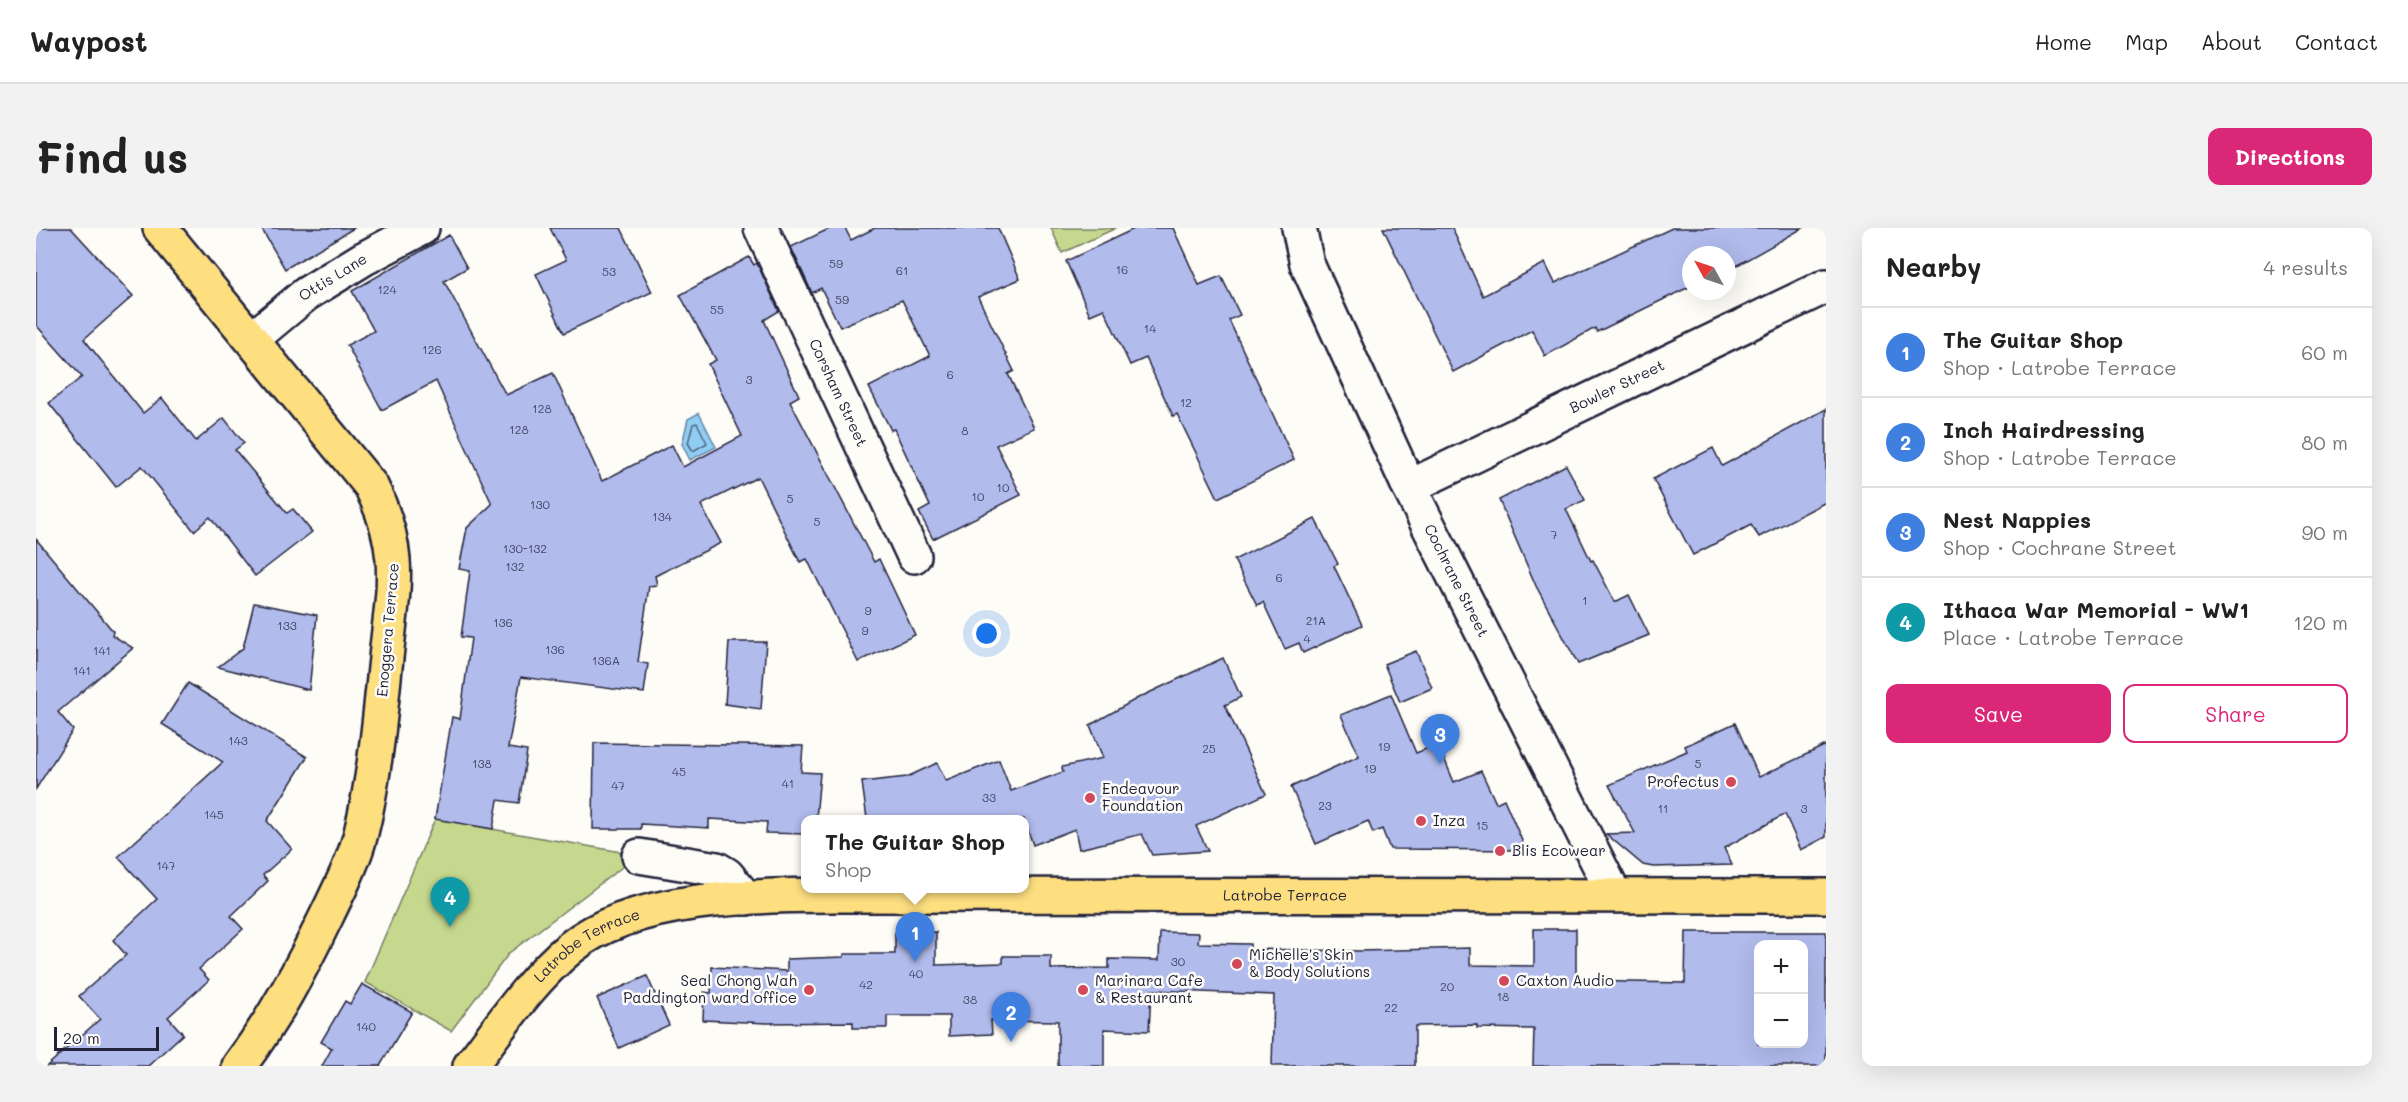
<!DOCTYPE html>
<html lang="en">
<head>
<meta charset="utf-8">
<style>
	body { margin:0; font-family:Mali,sans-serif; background:#f2f2f2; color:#222 }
	.controls { position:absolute; right:18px; bottom:18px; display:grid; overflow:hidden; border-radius:12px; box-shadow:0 6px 24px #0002 }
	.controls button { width:54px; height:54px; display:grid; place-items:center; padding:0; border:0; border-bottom:2px solid #e0e0e0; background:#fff; color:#222; font:30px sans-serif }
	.compass { position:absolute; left:1646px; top:18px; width:54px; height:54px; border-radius:50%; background:#fff; box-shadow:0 6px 24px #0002; rotate:310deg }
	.scale { position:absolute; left:18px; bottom:15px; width:105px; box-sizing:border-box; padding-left:6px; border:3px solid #22223b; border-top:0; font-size:16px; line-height:21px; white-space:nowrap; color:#22223b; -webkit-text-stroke:4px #fdfcf7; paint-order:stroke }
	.you { position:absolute; left:951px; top:406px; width:21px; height:21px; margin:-15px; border:4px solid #fff; border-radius:50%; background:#1a73e8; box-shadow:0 0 0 9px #1a73e833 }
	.badge { display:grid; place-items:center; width:39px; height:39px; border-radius:50%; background:#db2777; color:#fff; font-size:20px; font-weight:700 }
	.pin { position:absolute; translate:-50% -50px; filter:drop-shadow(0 2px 3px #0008) }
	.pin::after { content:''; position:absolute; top:32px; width:21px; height:18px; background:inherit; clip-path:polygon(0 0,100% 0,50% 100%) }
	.popup { position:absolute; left:765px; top:587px; width:228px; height:78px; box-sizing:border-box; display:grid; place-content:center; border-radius:12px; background:#fff; filter:drop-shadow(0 2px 4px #0005); font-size:20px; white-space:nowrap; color:#767676 }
	.popup b { font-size:22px; color:#222 }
	.popup::after { content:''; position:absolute; left:50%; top:100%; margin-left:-12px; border:12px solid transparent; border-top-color:#fff }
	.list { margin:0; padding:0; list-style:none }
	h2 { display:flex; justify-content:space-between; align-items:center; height:78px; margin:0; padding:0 24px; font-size:26px }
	h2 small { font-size:20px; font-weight:400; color:#767676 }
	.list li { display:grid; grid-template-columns:39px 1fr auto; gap:18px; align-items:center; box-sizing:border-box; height:90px; padding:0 24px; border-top:2px solid #e0e0e0 }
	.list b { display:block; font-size:22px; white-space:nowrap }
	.list p { margin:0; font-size:20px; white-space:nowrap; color:#767676 }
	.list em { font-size:20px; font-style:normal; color:#767676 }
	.actions { display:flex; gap:12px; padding:18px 24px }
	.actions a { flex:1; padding:14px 0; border:2px solid #db2777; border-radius:12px; text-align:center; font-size:21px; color:#db2777 }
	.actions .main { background:#db2777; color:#fff }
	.map { position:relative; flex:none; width:1790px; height:838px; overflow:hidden; border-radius:12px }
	header { display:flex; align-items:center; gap:36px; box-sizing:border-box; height:84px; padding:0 30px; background:#fff; border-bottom:2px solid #e0e0e0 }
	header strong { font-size:28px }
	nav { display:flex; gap:33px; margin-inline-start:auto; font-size:21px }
	.intro { display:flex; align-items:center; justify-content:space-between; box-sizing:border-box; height:144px; padding:0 36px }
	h1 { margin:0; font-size:42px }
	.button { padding:15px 27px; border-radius:12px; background:#db2777; color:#fff; font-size:21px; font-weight:700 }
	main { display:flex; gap:36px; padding:0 36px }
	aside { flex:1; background:#fff; border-radius:12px; box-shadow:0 6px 24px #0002 }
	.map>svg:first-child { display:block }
	.green { fill:#c5d88d; stroke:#747d64; stroke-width:1.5 }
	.water { fill:#91cdf2; stroke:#6589a9; stroke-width:1.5 }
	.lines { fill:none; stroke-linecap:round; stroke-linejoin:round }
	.shore { stroke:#4e6684; stroke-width:1.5 }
	.building { fill:#b1bbec; stroke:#22223b; stroke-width:1.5; fill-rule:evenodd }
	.minor-casing { stroke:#22223b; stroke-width:38 }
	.major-casing { stroke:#22223b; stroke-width:38 }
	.minor { stroke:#fdfcf7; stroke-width:33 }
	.major { stroke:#fedf80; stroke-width:33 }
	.poi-dot { fill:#d1495b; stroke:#fdfcf7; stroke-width:2 }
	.labels { text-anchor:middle; stroke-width:5; stroke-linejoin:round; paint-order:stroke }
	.number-label { font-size:12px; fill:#464867 }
	.street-label { font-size:15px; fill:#22223b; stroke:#fdfcf7 }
	.poi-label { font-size:15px; fill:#22223b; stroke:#fdfcf7; text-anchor:start }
</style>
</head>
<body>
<header>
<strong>Waypost</strong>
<nav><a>Home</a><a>Map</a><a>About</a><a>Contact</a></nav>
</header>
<div class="intro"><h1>Find us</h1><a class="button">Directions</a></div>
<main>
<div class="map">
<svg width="1790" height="838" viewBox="0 0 1790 838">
	<rect width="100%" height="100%" fill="#fdfcf7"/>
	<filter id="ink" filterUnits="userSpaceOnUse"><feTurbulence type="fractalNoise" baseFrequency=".0167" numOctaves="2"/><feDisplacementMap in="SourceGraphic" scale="12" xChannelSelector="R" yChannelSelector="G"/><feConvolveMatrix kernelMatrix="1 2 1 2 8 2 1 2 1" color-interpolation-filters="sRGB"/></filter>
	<g filter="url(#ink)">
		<g class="green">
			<path d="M1015,0h65l-54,25z"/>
			<path d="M399,591l203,36 -129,98 -58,78 -86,-49z"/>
		</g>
		<path class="water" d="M663,185l17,34 -26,13 -8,-16 6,-25z"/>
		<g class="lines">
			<path class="shore" d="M661,195l10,20 -14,8 -5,-8 5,-19z"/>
		</g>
		<g class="building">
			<path d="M0,0h35l62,68 -49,43 59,74 19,-15 34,43 28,-23 20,25 -9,7 52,63 6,-4 19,23 -57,44 -45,-59 -16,14 -52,-65 -26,21 -67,-84 33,-26 -46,-52z"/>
			<path d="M225,0h93l-69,41z"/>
			<path d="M514,0h71l31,64 -88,41 -28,-59 30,-14z"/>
			<path d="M795,0h14l6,12 24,-12h123l22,51 -42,18 36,74 -6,3 26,54 -38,17 25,50 -88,44 -14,-27 11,-6 -36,-77 -3,1 -22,-43 61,-31 -28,-56 -62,27 -19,-39 -9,5 -21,-46z"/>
			<path d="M1100,0h37l26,57 22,-9 19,39 -11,5 65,140 -76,38 -41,-84 -4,2 -27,-58 -16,7 -26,-56 -14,6 -24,-54z"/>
			<path d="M1347,0h69l31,68 62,-33 10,20 117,-55h131l-76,43v-16h-36v31l-94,46 -2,-4 -50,28 -13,-26 -79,42z"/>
			<path d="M413,7l18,33 -23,13 62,114 47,-22 49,108 70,-36 11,22 59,-31 -34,-72 8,-4 -36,-65 69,-38 5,8 3,-2 22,48 -15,9 35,76 -9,5 84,161 5,-3 36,76 -57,27 -51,-103 -7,3 -42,-85 -57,28 20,38 -66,33 2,9 -8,1 -11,76 10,2 -4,29 -123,-16 -13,71 19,3 -8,52 -21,-3 -5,29 -58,-10 17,-102 8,2 11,-81 -10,-1 9,-66 -11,-2 8,-41 25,-24 -56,-123 -54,29 -35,-65 27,-14 -22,-40z"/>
			<path d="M1790,181v93l-67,35 -8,-12 -58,30 -40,-76 60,-31 9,18z"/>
			<path d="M1530,237l19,35 -19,9 25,52 2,-1 22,42 14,-7 20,40 -71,29 -42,-78 -37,-86z"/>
			<path d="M1279,291l23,45 -4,2 28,59 -59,28 -4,-10 -14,6 -22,-47 -6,3 -23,-45z"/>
			<path d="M0,311l77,92 -1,4 21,13 -75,64 15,18 -37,59z"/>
			<path d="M218,375l63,12 -8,75 -91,-23 25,-19z"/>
			<path d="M693,414h37l-5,67 -36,-5z"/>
			<path d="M1380,423l16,37 -32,14 -16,-38z"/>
			<path d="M1187,430l18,39 -16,8 41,89 -70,32 12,25 -56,4 -10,-21 -63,15 -4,-20 -42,16 -9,-26h-157l-5,-37 45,-5 30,-14 9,18 53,-21 12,31 52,-19 -1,-5 41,-9 -13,-33 48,-27z"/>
			<path d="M152,455l119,74 -40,64 25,28 -29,26 5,6 -37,35 12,13 -44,40 10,11 -41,37 15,17 -35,32h-101l53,-47 -21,-23 47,-41 -13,-15 44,-41 -39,-42 105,-95 -61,-38z"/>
			<path d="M1355,466l25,59 22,-9 16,38 27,-11 15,32 8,-4 22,51 -136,-1 -8,-20 -9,4 -5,-12 -52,23 -25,-57 68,-31 -18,-41z"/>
			<path d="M1699,495l24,54 67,-32v92l-25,13 -16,-36 -61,34 8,17 -79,2 -10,-2 -37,-31 29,-1 -26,-48 78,-34 -2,-5z"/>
			<path d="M558,515l209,3 -2,26 19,1 -4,46h-10v15l-40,-1 1,-11 -58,-3v9l-68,-4v5h-48z"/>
			<path d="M1498,701h42v52l109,2 1,-51h140v134h-293l1,-37 -57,-1v-3l-62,1v40h-143l2,-71 -123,-5 -2,41 -45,-2v37h-46v-45l-67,-1 1,14 -43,2v-20h-62v12h-34v-6l-86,1 -64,-3 1,-28 7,1 1,-26 75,4v-12l57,-2v-3h51v-21l41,-1v33l67,-2v-7h48v13l58,-1v-9l50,1 1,-28 39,1 -1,10 52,1v5l111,2 109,-3v17l64,1zM1722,717h45v99h-45z"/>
			<path d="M611,748l22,49 -50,23 -22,-50z"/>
			<path d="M326,756l50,28 -32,54h-58l10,-18 -11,-6 24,-41 5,3z"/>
		</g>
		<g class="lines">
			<g class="minor-casing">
				<g id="minor">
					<path id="s1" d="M725,0l153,328"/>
					<path id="s2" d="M1263,0l8,36 102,223 205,407"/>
					<path id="s3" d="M216,111l54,-45 57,-35 59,-31"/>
					<path id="s4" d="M1373,259l417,-201"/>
					<path d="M603,628l78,13 10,6 19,23"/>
				</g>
			</g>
			<g class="major-casing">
				<g id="major">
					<path d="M124,0l211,258c33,67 22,101 15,172 -6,58 -11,118 -25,175 -7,28 -21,55 -33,80 -26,54 -53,105 -89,153"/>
					<path id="s5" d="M434,838c31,-40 60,-85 100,-118 61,-51 186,-53 263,-53l993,1"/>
				</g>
			</g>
			<use href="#minor" class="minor"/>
			<use href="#major" class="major"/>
		</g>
	</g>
	<g class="poi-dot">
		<circle cx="1695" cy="554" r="6"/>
		<circle cx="1054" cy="570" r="6"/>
		<circle cx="1385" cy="593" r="6"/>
		<circle cx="1464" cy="623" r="6"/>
		<circle cx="1201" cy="736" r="6"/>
		<circle cx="1468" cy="753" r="6"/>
		<circle cx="773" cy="762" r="6"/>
		<circle cx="1047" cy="762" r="6"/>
	</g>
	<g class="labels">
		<g class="number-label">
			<text x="800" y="40">59</text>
			<text x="1086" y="46">16</text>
			<text x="866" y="47">61</text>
			<text x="573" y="48">53</text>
			<text x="351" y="66">124</text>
			<text x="806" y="76">59</text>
			<text x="681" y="86">55</text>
			<text x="1114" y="105">14</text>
			<text x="396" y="126">126</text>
			<text x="914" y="151">6</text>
			<text x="713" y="156">3</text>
			<text x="1150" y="179">12</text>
			<text x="506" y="185">128</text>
			<text x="483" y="206">128</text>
			<text x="929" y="207">8</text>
			<text x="967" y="264">10</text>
			<text x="942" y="273">10</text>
			<text x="754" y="275">5</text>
			<text x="504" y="281">130</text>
			<text x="626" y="293">134</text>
			<text x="781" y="298">5</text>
			<text x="1518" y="311">7</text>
			<text x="489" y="325">130-132</text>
			<text x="479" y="343">132</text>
			<text x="1243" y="354">6</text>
			<text x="1549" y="377">1</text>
			<text x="832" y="387">9</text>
			<text x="1280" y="397">21A</text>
			<text x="467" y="399">136</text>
			<text x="251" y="402">133</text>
			<text x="829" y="407">9</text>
			<text x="1271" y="415">4</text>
			<text x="519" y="426">136</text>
			<text x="66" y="427">141</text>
			<text x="570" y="437">136A</text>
			<text x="46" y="447">141</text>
			<text x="202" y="517">143</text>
			<text x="1348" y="523">19</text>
			<text x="1173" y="525">25</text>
			<text x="446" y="540">138</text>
			<text x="1662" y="540">5</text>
			<text x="1334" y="545">19</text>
			<text x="643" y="548">45</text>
			<text x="752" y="560">41</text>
			<text x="582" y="562">47</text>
			<text x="953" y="574">33</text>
			<text x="1289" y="582">23</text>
			<text x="1627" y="585">11</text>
			<text x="1768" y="585">3</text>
			<text x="178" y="591">145</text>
			<text x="1446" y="602">15</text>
			<text x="130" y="642">147</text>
			<text x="1142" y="738">30</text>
			<text x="880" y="750">40</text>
			<text x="830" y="761">42</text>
			<text x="1411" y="763">20</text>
			<text x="1467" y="773">18</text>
			<text x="934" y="776">38</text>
			<text x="1355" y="784">22</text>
			<text x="330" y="803">140</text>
		</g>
		<g class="street-label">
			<text dy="5" stroke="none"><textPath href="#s3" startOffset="102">Ottis Lane</textPath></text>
			<text dy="5" stroke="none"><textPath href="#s4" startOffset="231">Bowler Street</textPath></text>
			<text dy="5" stroke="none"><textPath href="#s1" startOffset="182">Corsham Street</textPath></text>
			<text dy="5" stroke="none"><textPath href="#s2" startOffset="387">Cochrane Street</textPath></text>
			<text transform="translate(352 402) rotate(-85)" y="5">Enoggera Terrace</text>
			<text dy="5" stroke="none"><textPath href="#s5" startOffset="880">Latrobe Terrace</textPath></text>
			<text dy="5" stroke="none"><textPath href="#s5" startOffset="171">Latrobe Terrace</textPath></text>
		</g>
		<g class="poi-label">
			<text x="1683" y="559" text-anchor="end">Profectus</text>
			<text x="1066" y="566">Endeavour<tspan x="1066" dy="17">Foundation</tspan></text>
			<text x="1397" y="598">Inza</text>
			<text x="1476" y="628">Blis Ecowear</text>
			<text x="1213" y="732">Michelle's Skin<tspan x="1213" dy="17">&amp; Body Solutions</tspan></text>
			<text x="761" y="758" text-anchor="end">Seal Chong Wah<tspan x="761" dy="17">Paddington ward office</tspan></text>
			<text x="1059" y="758">Marinara Cafe<tspan x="1059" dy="17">&amp; Restaurant</tspan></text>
			<text x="1480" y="758">Caxton Audio</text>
		</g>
	</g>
</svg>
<div class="controls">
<button>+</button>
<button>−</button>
</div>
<svg class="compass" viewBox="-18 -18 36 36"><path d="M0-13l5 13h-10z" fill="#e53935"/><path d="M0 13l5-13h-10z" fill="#767676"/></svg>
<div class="scale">20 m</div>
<div class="you"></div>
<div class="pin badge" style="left:879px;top:734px;background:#3f7fe0">1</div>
<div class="popup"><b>The Guitar Shop</b>Shop</div>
<div class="pin badge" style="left:975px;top:814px;background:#3f7fe0">2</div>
<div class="pin badge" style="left:1404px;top:536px;background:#3f7fe0">3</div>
<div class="pin badge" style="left:414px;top:699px;background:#0f9aa8">4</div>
</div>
<aside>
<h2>Nearby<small>4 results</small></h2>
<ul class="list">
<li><span class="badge" style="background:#3f7fe0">1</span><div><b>The Guitar Shop</b><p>Shop · Latrobe Terrace</p></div><em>60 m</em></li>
<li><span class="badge" style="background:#3f7fe0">2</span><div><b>Inch Hairdressing</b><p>Shop · Latrobe Terrace</p></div><em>80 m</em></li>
<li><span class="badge" style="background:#3f7fe0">3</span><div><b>Nest Nappies</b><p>Shop · Cochrane Street</p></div><em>90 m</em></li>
<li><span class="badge" style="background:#0f9aa8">4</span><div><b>Ithaca War Memorial - WW1</b><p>Place · Latrobe Terrace</p></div><em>120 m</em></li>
</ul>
<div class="actions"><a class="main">Save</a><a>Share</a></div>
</aside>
</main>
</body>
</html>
